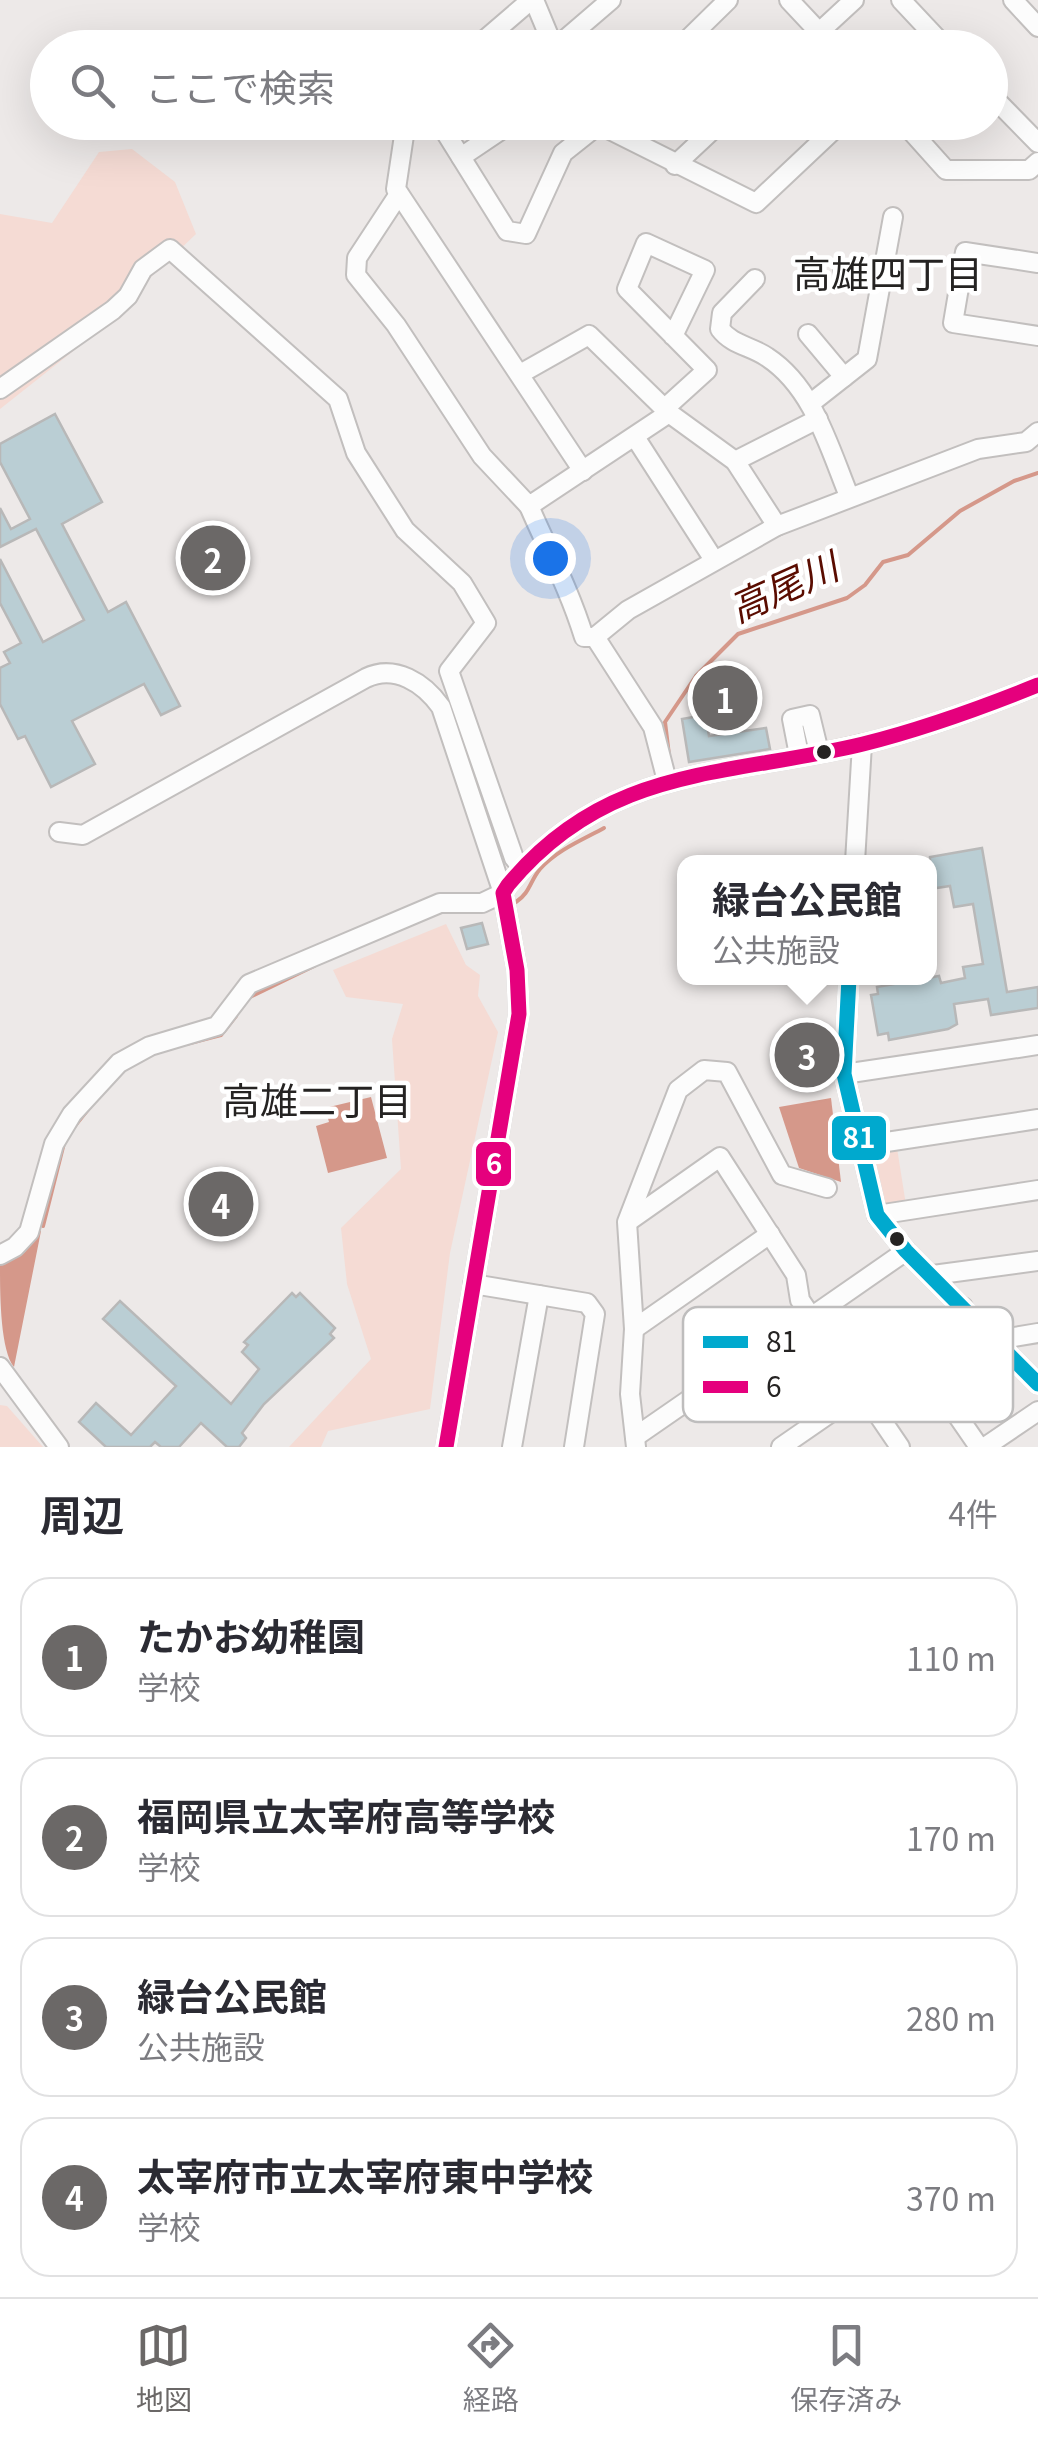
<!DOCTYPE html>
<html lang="ja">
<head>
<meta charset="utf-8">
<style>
	body { margin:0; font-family:Georgia,"Noto Sans JP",serif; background:#f7f7f7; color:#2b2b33 }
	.you { position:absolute; left:550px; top:558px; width:35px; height:35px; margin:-25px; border:8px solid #fff; border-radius:50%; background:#1a73e8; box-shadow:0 0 0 15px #1a73e833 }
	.badge { display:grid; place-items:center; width:65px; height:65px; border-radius:50%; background:#6b6867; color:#fff; font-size:32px; font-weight:700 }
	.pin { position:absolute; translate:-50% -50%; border:5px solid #fff; box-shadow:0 2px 10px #0006 }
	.popup { position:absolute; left:677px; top:855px; width:260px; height:130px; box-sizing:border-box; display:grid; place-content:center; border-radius:20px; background:#fff; filter:drop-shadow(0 2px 8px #0005); font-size:32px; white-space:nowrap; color:#7c7c81 }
	.popup b { font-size:38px; color:#2b2b33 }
	.popup::after { content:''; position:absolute; left:50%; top:100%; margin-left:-20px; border:20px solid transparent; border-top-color:#fff }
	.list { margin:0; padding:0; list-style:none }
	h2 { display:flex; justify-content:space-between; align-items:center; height:130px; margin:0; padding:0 40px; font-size:42px }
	h2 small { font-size:32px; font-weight:400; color:#7c7c81 }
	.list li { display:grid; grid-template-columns:65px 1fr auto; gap:30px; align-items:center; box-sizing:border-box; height:160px; margin:0 20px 20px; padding:0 20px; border:2px solid #e1e1e2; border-radius:30px }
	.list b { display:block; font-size:38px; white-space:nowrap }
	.list p { margin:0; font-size:32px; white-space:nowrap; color:#7c7c81 }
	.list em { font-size:32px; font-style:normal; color:#7c7c81 }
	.icon { flex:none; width:55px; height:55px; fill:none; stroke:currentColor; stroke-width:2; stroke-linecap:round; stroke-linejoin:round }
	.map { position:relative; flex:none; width:1038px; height:1447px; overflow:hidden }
	.search { position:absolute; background:#fff; box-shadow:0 10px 40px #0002; left:30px; right:30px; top:30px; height:110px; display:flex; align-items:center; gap:25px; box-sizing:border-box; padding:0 35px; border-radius:55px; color:#7c7c81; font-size:38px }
	.sheet { height:850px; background:#fff }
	nav { display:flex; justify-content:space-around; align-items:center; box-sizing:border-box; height:140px; border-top:2px solid #e1e1e2; background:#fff; font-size:28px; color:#7c7c81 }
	nav a { display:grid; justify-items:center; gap:5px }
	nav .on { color:#6b6867 }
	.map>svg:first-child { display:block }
	.green { fill:#f5dbd4 }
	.water { fill:#d5988a }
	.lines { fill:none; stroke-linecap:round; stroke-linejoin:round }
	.stream { stroke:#d5988a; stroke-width:4 }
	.building { fill:#baced4; stroke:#b8b8b8; stroke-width:2.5 }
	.minor-casing { stroke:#c2bfbe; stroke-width:22 }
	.minor { stroke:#fcfcfc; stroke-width:18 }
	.bus-1-casing { stroke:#fff; stroke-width:22 }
	.bus-2-casing { stroke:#fff; stroke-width:22 }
	.bus-1 { stroke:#00a9ce; stroke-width:15 }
	.bus-2 { stroke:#e5007d; stroke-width:15 }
	.bus-dot { fill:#252322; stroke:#fff; stroke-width:4 }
	.labels { text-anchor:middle; stroke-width:9; stroke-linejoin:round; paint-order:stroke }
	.neighbourhood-label { font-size:38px; fill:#252322; stroke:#fff }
	.water-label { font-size:38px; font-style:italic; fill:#5a0c00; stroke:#fff }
	.key { fill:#fff; stroke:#bebdbd; stroke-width:2.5 }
	.key-label { font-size:28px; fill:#252322 }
	.line-badge { stroke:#fff; stroke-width:4 }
	.badge-label { font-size:28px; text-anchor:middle; font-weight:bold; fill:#fff }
</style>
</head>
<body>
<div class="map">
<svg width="1038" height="1447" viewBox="0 0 1038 1447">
	<rect width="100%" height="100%" fill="#ede9e8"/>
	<g class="green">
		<path d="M132,149l43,33 21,52 -124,118 -72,57v-195l52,9 47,-71z"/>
		<path d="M446,924l20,41 14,10 -2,21 20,36 -48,221 -20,156 -102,22 -7,16h-32l82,-88 -24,-75 -6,-56 60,-59 -9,-130 11,-35 -57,-7 -13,-27z"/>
		<path d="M897,1148l9,57 -16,2 -10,-8 -11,-45z"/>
		<path d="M0,1405l7,1 36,41h-43z"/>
	</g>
	<g class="water">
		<path d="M371,1097l16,61 -59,15 -12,-47 13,-4 -4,-14z"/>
		<path d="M831,1098l10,84 -42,-14 -20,-61z"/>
		<path d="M40,1230l1,1 -27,136c-14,-17 -14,-75 -14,-102l25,-13z"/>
	</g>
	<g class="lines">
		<g class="stream">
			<path d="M827,743l49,-11"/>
			<path d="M669,755l-4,-33 31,-46 42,-42 109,-36 18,-13 18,-23 25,-7 52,-44 54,-30 24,-8"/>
			<path d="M516,902c14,-9 14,-21 24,-33 17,-19 42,-29 64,-41"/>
			<path d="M250,997l64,-31"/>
			<path d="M186,1044l35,-9 15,-19"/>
			<path d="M74,1127l16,-20"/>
			<path d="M43,1226l21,-83"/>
		</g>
	</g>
	<g class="building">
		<path d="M55,414l47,88 -40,22 46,88 18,-10 54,104 -19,9 -17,-31 -72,37 23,43 -44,23 -26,-51 -7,3 -18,-35v-36l10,-5 -6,-11 17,-9 -21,-40v-44l43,83 41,-22 -48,-91 -36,18v-39l11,21 19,-10 -30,-57v-18z"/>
		<path d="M705,715l4,21 57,-8 4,21 -81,13 -7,-43z"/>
		<path d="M982,848l25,144 31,-5v21l-47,7 -3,-16 -34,5 3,20 -9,5 -59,11 -1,-7 -10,2 -7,-40 7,-1 -1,-7 62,-11 2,7 24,-5 -2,-11 20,-3 -10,-60 -19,3 -4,-21 -20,3v-32z"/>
		<path d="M482,923l6,21 -21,5 -6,-21z"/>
		<path d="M829,1035l1,29h-12v7l-32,2 -2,-27 20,-2v-7z"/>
		<path d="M292,1293l4,4 4,-4 35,35 -5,6 4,4 -70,66 -22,29 4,5 -7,9h-12l-26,-24 -22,24h-18l-6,-5 -5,5h-44l-27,-25 17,-19 35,32 45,-49 -73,-67 17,-18 111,103 28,-35 -17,-17 6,-7 -4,-3z"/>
	</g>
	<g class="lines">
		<g class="minor-casing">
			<g id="minor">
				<path d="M534,0l20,48"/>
				<path d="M789,0l45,48"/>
				<path d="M901,0l45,48"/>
				<path d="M1013,0l25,27"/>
				<path d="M475,48l56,-48"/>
				<path d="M555,48l56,-48"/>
				<path d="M679,48l49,-48"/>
				<path d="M802,48l52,-48"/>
				<path d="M990,94l48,49"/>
				<path d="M406,122l-10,67 187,282"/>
				<path d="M439,122l68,109 19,3 37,-81 39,-31"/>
				<path d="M594,122l162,81 86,-81"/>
				<path d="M903,122l43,48h83l9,-8"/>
				<path d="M461,157l43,-29 -2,-6"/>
				<path d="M675,165l46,-43"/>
				<path d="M399,194l-42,64 -1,17 40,50 86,131 47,50 140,-93"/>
				<path d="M1038,263l-73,-11 -12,71 85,13"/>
				<path d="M843,272l37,6"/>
				<path d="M755,279l-33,34 -2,16c12,16 31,17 47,28 46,30 62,90 82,139"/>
				<path d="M808,334l36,43"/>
				<path d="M520,374l69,-39 80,78 66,48 42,65"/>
				<path d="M0,389l113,-79 15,-14 15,-27 27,-20 168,150 18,54 49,77 57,53 24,40 -37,48 65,187 8,10"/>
				<path d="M811,403l56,-44 26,-142"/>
				<path d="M664,409l43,-39 -80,-81 19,-46 59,27 -32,66"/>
				<path d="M635,437l79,123"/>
				<path d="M735,461l83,-42"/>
				<path d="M529,506c20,46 40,83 55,131h11"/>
				<path d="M799,755l-7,-36 18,-4 9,37"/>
				<path d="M667,781l-14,-54 -58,-90 33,-27 149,-84 201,-77 48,-7 12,-10"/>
				<path d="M855,862l7,-118"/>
				<path d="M849,978l-5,96 33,141 29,36 132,133"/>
				<path d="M844,1074l194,-29"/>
				<path d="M860,1146l178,-27"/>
				<path d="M877,1215l161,-25"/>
				<path d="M629,1221l91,-64 76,118 4,25 100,147"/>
				<path d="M0,1255l15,-8 14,-15 25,-88 18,-30 47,-51 31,-17 67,-20 32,-42 191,-81h42l21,-10 -62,-186c-17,-24 -46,-43 -75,-29l-283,157 -24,-3"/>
				<path d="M933,1275l105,-14"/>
				<path d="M473,1284l114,19 8,11 -21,133"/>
				<path d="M963,1307l-53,40 69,100"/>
				<path d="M811,1317l95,-66"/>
				<path d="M634,1329l136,-95"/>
				<path d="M996,1340l42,-7"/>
				<path d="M0,1367l59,80"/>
				<path d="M635,1437l175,-121"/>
				<path d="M446,1447l73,-433 -2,-44 -14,-77 5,-8c100,-121 219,-108 355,-141 60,-15 118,-36 175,-59"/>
				<path d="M512,1447l27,-152"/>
				<path d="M636,1447l-6,-53 4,-65 -7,-107 51,-132 26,-20 23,2 55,103 45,13"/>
				<path d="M781,1447l81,-56"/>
				<path d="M985,1447l53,-36"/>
			</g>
		</g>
		<use href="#minor" class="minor"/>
		<g class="bus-1-casing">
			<path id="bus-1" d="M849,978l-5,96 33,141 29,36 132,133"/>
		</g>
		<g class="bus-2-casing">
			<path id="bus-2" d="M446,1447l73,-433 -2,-44 -14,-77 5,-8c100,-121 219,-108 355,-141 60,-15 118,-36 175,-59"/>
		</g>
		<use href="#bus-1" class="bus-1"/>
		<use href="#bus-2" class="bus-2"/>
	</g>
	<g class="bus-dot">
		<circle cx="824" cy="752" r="9"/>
		<circle cx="897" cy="1239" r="9"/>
	</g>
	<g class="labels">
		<g class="neighbourhood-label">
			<text x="888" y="288">高雄四丁目</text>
			<text x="317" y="1115">高雄二丁目</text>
		</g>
		<g class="water-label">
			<text transform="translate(784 588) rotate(-24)" y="13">高尾川</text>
		</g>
	</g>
	<rect x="683" y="1307" width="330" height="115" rx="15" class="key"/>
	<rect x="703" y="1336" width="45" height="12" fill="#00a9ce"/>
	<rect x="703" y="1381" width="45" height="12" fill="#e5007d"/>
	<g class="key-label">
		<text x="766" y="1352">81</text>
		<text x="766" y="1397">6</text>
	</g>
	<g class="line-badge">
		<rect x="830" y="1114" width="58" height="48" rx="10" fill="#00a9ce"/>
		<rect x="474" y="1140" width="39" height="48" rx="10" fill="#e5007d"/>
	</g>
	<g class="badge-label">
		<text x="859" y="1148">81</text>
		<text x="494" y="1174">6</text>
	</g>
</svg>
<div class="you"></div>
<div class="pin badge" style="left:725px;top:698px">1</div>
<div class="pin badge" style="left:213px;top:558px">2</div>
<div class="pin badge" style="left:807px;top:1055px">3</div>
<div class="popup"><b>緑台公民館</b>公共施設</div>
<div class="pin badge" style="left:221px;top:1204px">4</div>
<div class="search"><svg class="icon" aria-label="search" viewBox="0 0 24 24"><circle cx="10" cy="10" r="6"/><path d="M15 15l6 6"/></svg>ここで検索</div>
</div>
<section class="sheet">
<h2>周辺<small>4件</small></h2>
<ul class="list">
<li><span class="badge">1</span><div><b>たかお幼稚園</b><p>学校</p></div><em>110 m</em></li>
<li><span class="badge">2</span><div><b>福岡県立太宰府高等学校</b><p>学校</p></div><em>170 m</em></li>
<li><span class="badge">3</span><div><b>緑台公民館</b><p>公共施設</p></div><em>280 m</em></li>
<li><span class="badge">4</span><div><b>太宰府市立太宰府東中学校</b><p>学校</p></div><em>370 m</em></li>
</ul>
</section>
<nav>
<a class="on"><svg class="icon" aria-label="map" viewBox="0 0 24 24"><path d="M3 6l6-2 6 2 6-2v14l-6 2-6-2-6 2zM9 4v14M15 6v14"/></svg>地図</a>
<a><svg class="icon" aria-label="directions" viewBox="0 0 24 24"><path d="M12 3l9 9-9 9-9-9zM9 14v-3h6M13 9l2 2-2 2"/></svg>経路</a>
<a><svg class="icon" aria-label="saved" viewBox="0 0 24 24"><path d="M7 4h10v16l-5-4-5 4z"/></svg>保存済み</a>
</nav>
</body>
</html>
